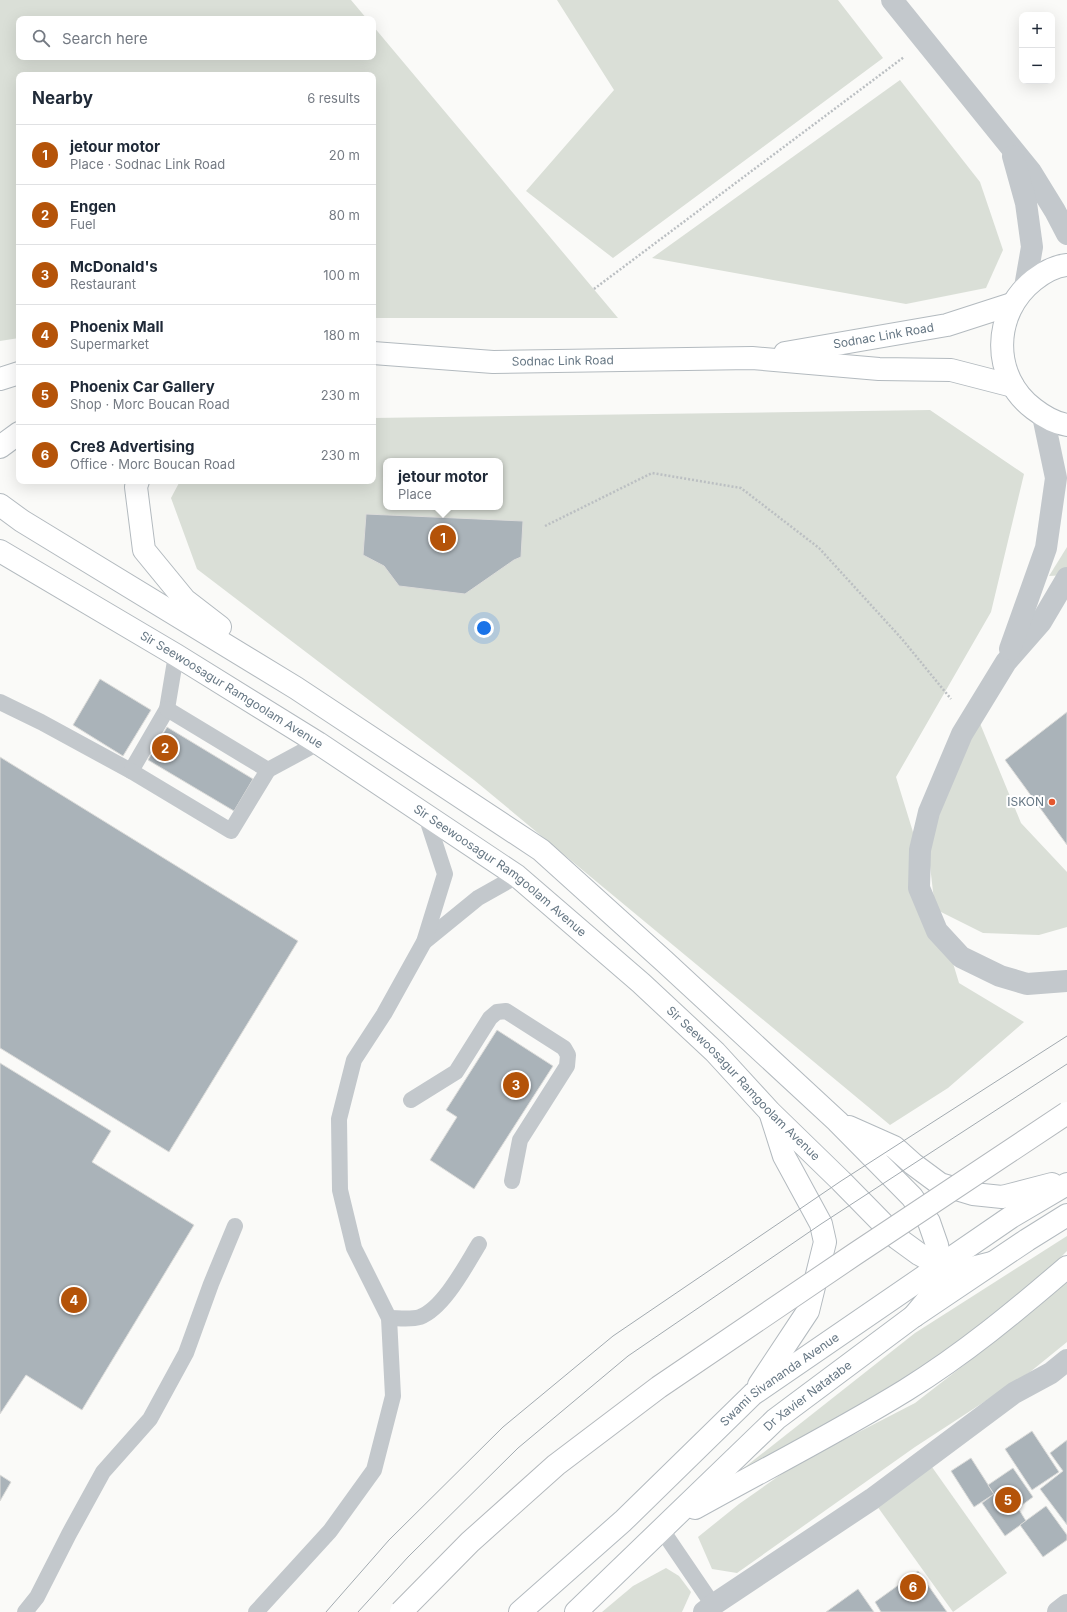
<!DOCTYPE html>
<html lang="en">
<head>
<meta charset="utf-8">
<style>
	body { margin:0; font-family:Inter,sans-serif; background:#f6f6f7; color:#1f2937 }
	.controls { position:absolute; right:12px; top:12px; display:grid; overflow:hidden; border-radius:8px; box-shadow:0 4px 16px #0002 }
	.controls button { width:36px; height:36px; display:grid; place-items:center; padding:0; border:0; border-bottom:1px solid #e0e1e3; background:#fff; color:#1f2937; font:20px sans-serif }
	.you { position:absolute; left:484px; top:628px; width:14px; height:14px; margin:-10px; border:3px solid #fff; border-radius:50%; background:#1a73e8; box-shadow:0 0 0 6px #1a73e833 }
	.badge { display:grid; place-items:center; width:26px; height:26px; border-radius:50%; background:#b45309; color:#fff; font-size:13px; font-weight:700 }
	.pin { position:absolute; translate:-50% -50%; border:2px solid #fff; box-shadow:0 1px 4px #0006 }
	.popup { position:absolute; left:383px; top:458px; width:120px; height:52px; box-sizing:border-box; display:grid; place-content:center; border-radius:8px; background:#fff; filter:drop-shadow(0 1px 3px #0005); font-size:13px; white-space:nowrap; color:#747a83 }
	.popup b { font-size:15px; color:#1f2937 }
	.popup::after { content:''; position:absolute; left:50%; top:100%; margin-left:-8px; border:8px solid transparent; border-top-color:#fff }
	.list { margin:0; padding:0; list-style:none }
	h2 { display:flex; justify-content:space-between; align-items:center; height:52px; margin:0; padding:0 16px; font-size:17px }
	h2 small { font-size:13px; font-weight:400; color:#747a83 }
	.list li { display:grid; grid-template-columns:26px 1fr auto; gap:12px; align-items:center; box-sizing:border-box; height:60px; padding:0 16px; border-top:1px solid #e0e1e3 }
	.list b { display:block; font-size:15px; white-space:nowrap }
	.list p { margin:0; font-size:13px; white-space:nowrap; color:#747a83 }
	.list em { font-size:13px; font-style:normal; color:#747a83 }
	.icon { flex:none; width:22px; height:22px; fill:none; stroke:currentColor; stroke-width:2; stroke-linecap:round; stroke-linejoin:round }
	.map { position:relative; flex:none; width:1067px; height:1612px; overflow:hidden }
	.search { position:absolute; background:#fff; box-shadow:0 4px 16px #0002; left:16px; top:16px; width:360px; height:44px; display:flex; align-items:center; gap:10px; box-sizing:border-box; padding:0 14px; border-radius:8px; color:#747a83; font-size:15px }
	.panel { position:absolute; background:#fff; box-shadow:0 4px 16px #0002; left:16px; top:72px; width:360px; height:412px; border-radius:8px }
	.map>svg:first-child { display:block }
	.green { fill:#dadfd7; fill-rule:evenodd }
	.building { fill:#aab3b9; stroke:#dcdcda }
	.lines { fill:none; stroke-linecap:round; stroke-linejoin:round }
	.secondary-casing { stroke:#b3babf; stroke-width:24 }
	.path { stroke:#bbbfc2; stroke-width:2.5; stroke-dasharray:2 2; stroke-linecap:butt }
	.service { stroke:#c3c8cc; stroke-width:16 }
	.minor { stroke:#c3c8cc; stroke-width:22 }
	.secondary { stroke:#fff; stroke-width:22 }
	.tram { stroke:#a2aab0; stroke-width:1 }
	.trunk-bridge-casing { stroke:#b4b9bd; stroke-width:24; stroke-linecap:butt }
	.trunk-bridge { stroke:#fff; stroke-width:22 }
	.poi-dot { fill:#e4572e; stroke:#fff; stroke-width:1.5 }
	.labels { text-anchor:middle; stroke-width:4; stroke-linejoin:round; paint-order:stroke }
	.street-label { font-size:12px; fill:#657683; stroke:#fff }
	.poi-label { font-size:12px; fill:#657683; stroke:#fff; text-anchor:end }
</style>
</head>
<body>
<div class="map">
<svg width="1067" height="1612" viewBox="0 0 1067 1612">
	<rect width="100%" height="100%" fill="#fafaf8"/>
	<g class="green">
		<path d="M0,0h351l16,19h-348v38h354v-31l245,292h-245v-243h-354v263l-19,3z"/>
		<path d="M557,0h281l45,58 -270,200 -87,-67 88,-101z"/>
		<path d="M900,80l80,102 23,68 -17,38 -80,16 -254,-46z"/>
		<path d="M930,410l94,64 -33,138 -95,165 38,123 -7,-60 52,-119 42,102 46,49v55l-28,8 -56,-2 -46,-23 22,73 65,39 -76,66 -58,37 -416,-345 -277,-211 -26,-71 9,-17h193v-63zM386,461h114v46h-114z"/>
		<path d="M1067,547v28l-18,1z"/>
		<path d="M1067,1236v15l-53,53 -58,42 -67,42 -168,98 194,-153z"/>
		<path d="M1067,1279v63l-37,30 -115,75 -178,126 -25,-4 -14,-32 41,-33 54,-38 122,-63 84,-65 57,-51z"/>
		<path d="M927,1460l80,113 -54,39 -81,-113z"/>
		<path d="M666,1568l13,8 12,16 -9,20h-80l31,-26z"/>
	</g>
	<g class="building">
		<path d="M366,514l157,7 -2,36 -7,3 -49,34 -66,-8 -15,-20 -21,-11z"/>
		<path d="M100,679l51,31 -28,46 -50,-31z"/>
		<path d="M1067,712v133l-62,-85z"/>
		<path d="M167,727l86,52 -19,32 -86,-51z"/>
		<path d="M0,757l298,184 -129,211 -169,-104z"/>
		<path d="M497,1030l56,36 -79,123 -44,-29 27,-43 -11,-7z"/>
		<path d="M0,1063l111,68 -19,31 102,63 -112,185 -56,-35 -26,39z"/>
		<path d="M1032,1431l27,41 -27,18 -27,-41z"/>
		<path d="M1067,1440v85l-27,-36 23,-18 -13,-18z"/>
		<path d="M971,1458l23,36 -20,13 -23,-36z"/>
		<path d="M1013,1468l20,29 -15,11 8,13 -21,15 -23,-33 12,-9 -6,-9z"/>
		<path d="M0,1475l11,7 -11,19z"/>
		<path d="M1046,1506l21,29v5l-24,17 -23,-32z"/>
		<path d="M918,1571l29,41h-66l-6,-10z"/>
		<path d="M858,1589l16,23h-48z"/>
	</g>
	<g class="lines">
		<g class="secondary-casing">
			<g id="secondary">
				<path d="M1067,265c-12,1 -24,8 -33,15 -42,33 -43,97 0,129 9,7 21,14 33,16"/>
				<path id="s1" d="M373,353l120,9 259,-4 127,11 72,1 62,16"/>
				<path id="s2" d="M785,353l162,-28 65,-21"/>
				<path d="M0,379l19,-6"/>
				<path d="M0,447l19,-14"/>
				<path d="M138,481l-2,6 8,63 41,50 35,27"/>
				<path d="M0,505l22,16 274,167 245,162 123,111 173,160 75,76 17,25 8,23 4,21 -4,16 -8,16 -15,18"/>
				<path id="s3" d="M0,551l176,104 142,88 199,133 124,107 74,69 55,60 71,69 56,57 22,16 22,12 16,4 15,-2 20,-5"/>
				<path d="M849,1127l45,20 19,17 27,20 33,10 29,3 50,-13"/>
				<path d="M759,1385l49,-74 17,-69 -4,-18 -37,-68 -13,-41"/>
				<path d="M695,1508c70,-39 143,-76 211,-118 58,-36 110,-79 161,-123"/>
				<path id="s4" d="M520,1612l103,-91 130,-127 258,-177 56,-33"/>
				<path id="s5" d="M576,1612l200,-193 138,-103 113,-76 40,-25"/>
			</g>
		</g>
		<g class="path">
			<path d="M594,289l310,-232"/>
			<path d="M545,526l107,-53 89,15 78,60 83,91 49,60"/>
		</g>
		<g class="service">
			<path d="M0,702l41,20 90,49 36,-62 9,-54"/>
			<path d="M167,709l101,61"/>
			<path d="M131,771l100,60 37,-61 50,-27"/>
			<path d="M424,942l54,-44 39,-22"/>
			<path d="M411,1100l45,-28 34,-54 7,-6 9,-1 58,37 4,7 -1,11 -47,74 -8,41"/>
			<path d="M389,1318c9,0 22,2 31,-1 24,-9 46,-52 59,-73"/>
			<path d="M662,1530l51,75"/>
			<path d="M25,1612l12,-15 32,-63 34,-62 47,-53 36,-66 25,-69 24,-58"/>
			<path d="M256,1612l74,-81 44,-61 19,-74 -4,-78 -35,-70 -14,-58 -1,-71 15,-59 30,-46 40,-72 21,-68 -19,-58"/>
		</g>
		<g class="minor">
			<path d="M892,0l139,172 24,39 12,23"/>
			<path d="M1013,156l13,47 6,44 -7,40"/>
			<path d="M1067,578l-26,44 -35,40 -44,72 -33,78 -9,38 -1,38 18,43 24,26 39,19 27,8 40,-3"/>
			<path d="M1010,649l36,-101 10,-70 -13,-62"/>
			<path d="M704,1612l9,-7 159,-106 142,-106 37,-20 16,-13"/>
			<path d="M1058,1612l9,-7"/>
		</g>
		<use href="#secondary" class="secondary"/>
		<g class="tram">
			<path d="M326,1612l63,-72 114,-113 110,-91 228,-155 226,-145"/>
			<path d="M358,1612l50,-55 110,-109 110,-92 193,-132 246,-160"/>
		</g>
		<g class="trunk-bridge-casing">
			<path id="trunk-bridge" d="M401,1612l69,-70 86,-77 103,-78 196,-133 212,-141"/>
		</g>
		<use href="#trunk-bridge" class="trunk-bridge"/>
	</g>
	<circle class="poi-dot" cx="1052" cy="802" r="4"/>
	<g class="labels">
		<g class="street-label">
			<text dy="4" stroke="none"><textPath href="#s2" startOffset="100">Sodnac Link Road</textPath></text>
			<text dy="4" stroke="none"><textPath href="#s1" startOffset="190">Sodnac Link Road</textPath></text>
			<text dy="4" stroke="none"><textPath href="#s3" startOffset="270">Sir Seewoosagur Ramgoolam Avenue</textPath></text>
			<text dy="4" stroke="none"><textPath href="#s3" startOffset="594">Sir Seewoosagur Ramgoolam Avenue</textPath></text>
			<text dy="4" stroke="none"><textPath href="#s3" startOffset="918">Sir Seewoosagur Ramgoolam Avenue</textPath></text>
			<text dy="4" stroke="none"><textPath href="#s4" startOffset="349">Swami Sivananda Avenue</textPath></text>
			<text dy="4" stroke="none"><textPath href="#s5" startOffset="317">Dr Xavier Natatabe</textPath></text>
		</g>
		<g class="poi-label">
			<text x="1044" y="806">ISKON</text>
		</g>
	</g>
</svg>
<div class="controls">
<button>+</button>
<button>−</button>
</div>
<div class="you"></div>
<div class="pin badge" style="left:443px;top:538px">1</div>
<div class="popup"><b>jetour motor</b>Place</div>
<div class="pin badge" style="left:165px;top:748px">2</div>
<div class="pin badge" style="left:516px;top:1085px">3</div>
<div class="pin badge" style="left:74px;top:1300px">4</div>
<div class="pin badge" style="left:1008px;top:1500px">5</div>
<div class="pin badge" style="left:913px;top:1587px">6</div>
<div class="search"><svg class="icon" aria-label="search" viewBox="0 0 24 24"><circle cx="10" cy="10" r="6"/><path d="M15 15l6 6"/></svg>Search here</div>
<section class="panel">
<h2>Nearby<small>6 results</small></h2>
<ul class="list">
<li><span class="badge">1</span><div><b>jetour motor</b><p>Place · Sodnac Link Road</p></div><em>20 m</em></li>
<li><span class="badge">2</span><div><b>Engen</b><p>Fuel</p></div><em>80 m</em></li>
<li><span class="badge">3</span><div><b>McDonald's</b><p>Restaurant</p></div><em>100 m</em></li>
<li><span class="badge">4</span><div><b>Phoenix Mall</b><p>Supermarket</p></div><em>180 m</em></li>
<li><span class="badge">5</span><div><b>Phoenix Car Gallery</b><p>Shop · Morc Boucan Road</p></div><em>230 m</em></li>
<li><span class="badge">6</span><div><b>Cre8 Advertising</b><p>Office · Morc Boucan Road</p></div><em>230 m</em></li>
</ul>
</section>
</div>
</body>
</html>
